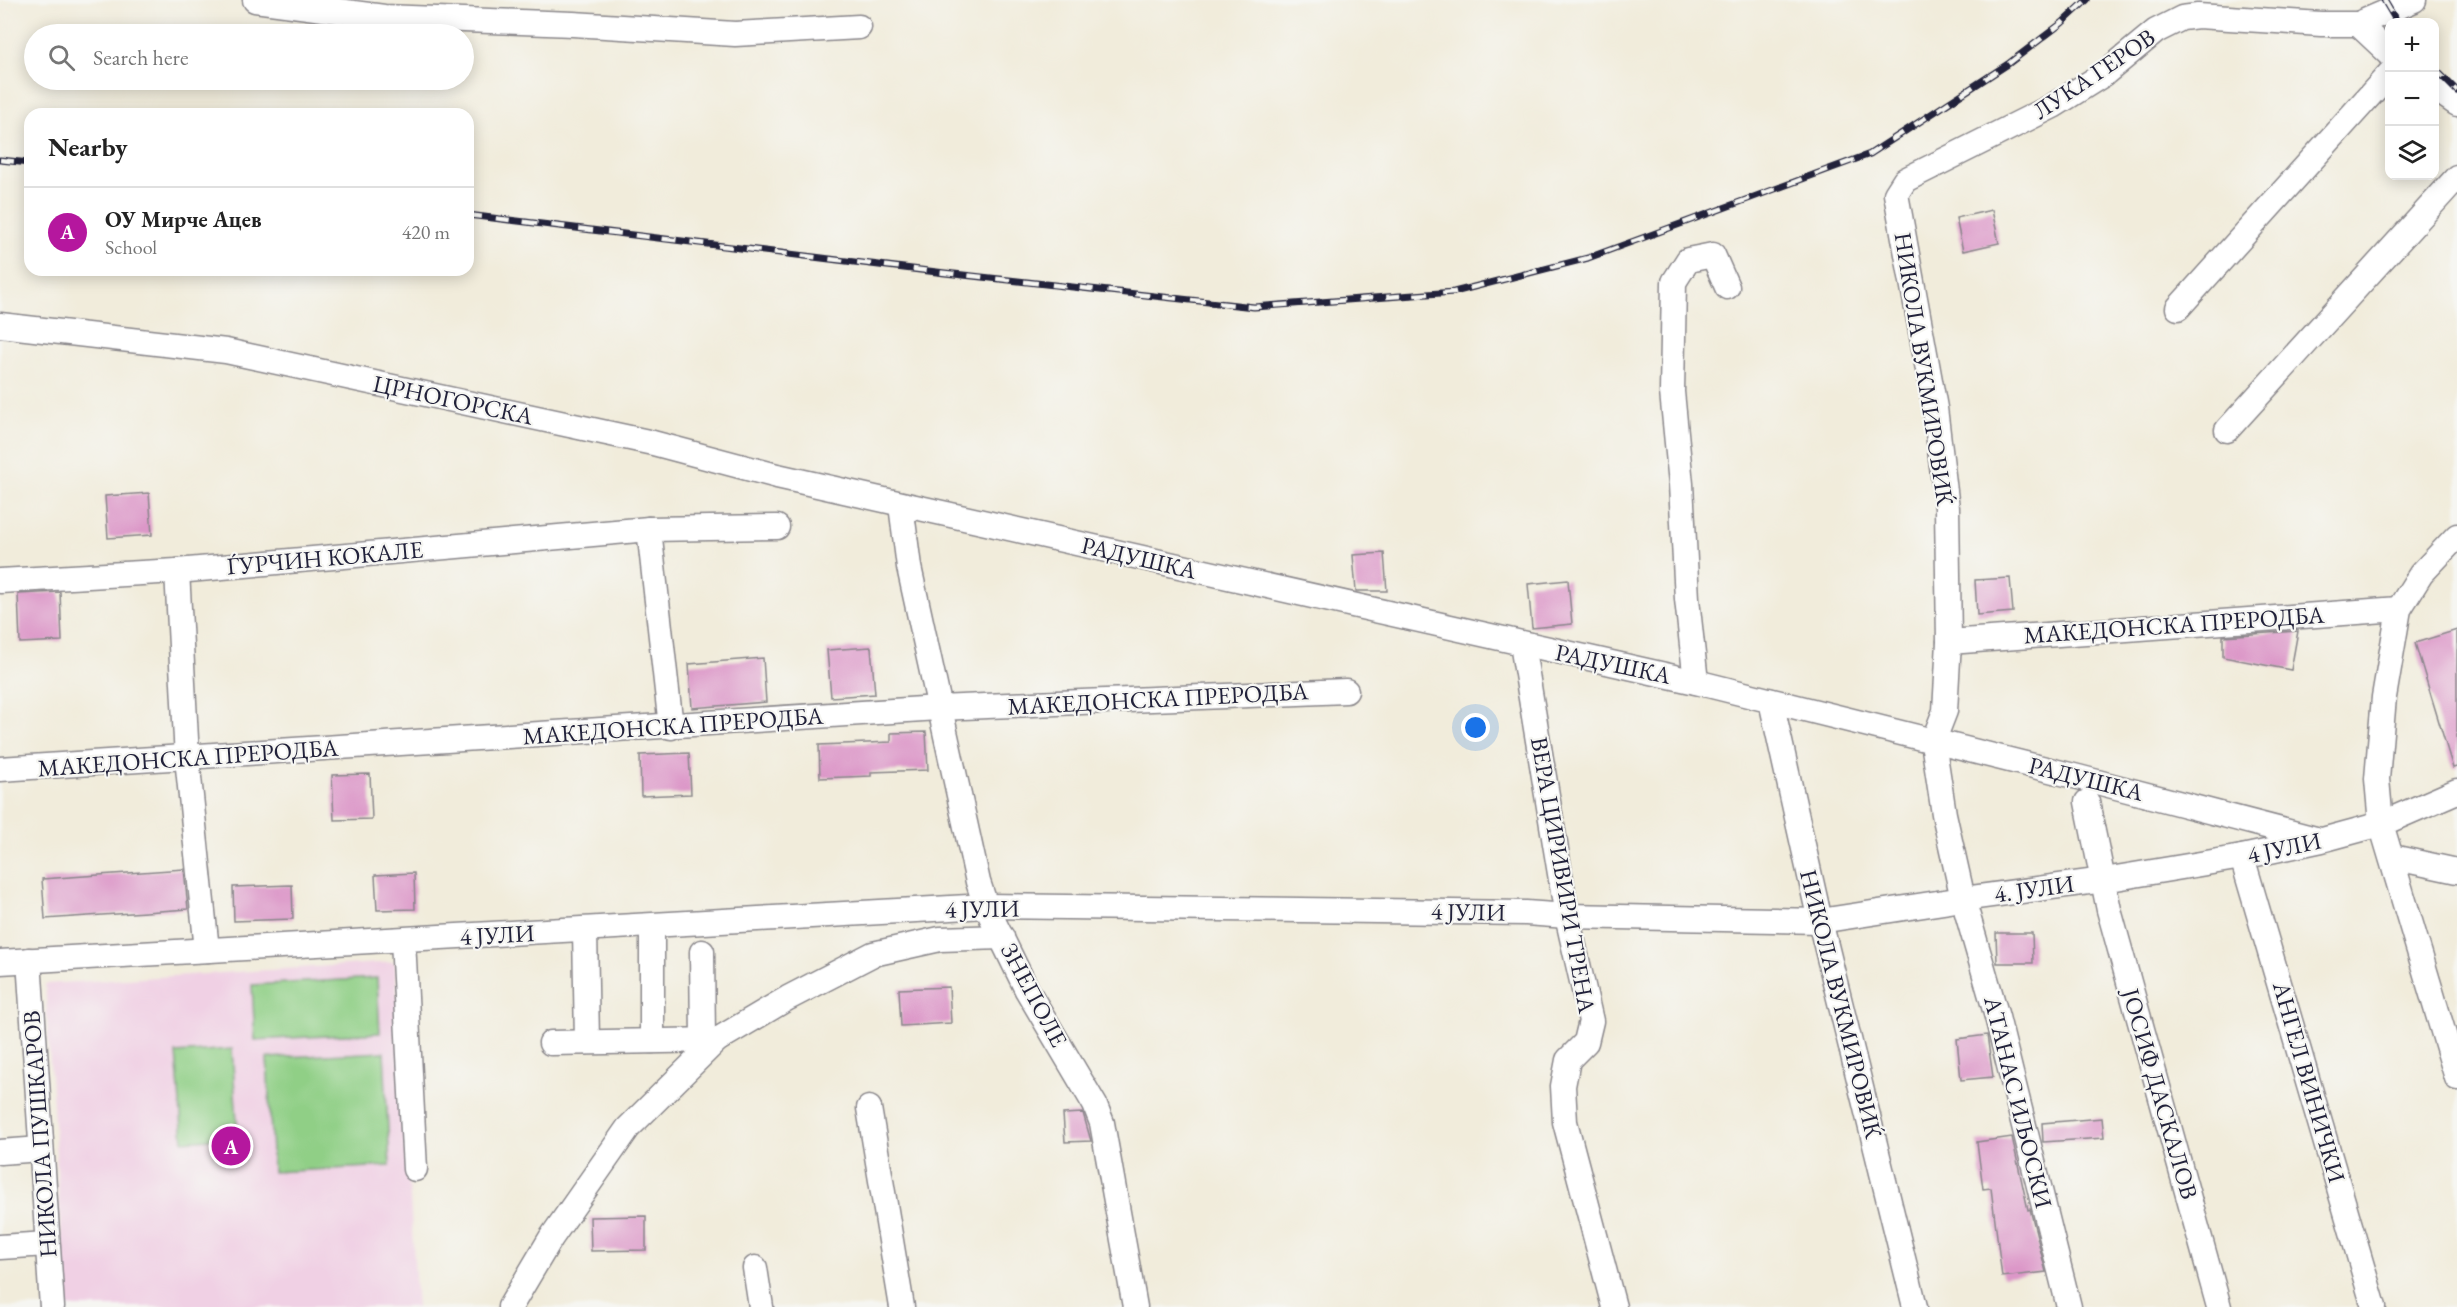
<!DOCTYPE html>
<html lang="en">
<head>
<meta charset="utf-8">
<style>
	body { margin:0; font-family:"EB Garamond",serif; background:#f6f6f6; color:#222 }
	.controls { position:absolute; right:18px; top:18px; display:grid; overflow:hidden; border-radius:12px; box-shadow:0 3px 15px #0003 }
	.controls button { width:54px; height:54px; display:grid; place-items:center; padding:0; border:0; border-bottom:2px solid #e0e0e0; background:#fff; color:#222; font:30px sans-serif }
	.you { position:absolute; left:1476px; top:728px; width:21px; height:21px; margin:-15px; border:4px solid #fff; border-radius:50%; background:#1a73e8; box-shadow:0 0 0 9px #1a73e833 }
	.badge { display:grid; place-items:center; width:39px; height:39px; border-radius:50%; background:#b5179e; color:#fff; font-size:20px; font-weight:700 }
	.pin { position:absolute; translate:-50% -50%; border:3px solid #fff; box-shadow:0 2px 6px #0006 }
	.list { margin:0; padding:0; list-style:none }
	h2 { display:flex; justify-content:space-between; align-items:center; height:78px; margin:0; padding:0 24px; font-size:26px }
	h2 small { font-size:20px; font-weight:400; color:#767676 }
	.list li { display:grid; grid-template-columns:39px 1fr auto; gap:18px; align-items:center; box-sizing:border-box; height:90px; padding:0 24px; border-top:2px solid #e0e0e0 }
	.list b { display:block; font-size:22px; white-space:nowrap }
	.list p { margin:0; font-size:20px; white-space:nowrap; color:#767676 }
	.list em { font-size:20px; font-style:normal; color:#767676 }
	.icon { flex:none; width:33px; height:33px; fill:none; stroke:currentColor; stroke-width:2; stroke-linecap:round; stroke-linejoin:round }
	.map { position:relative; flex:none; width:2457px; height:1307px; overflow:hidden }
	.search { position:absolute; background:#fff; box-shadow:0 3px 15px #0003; left:24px; top:24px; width:450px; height:66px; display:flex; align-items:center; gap:15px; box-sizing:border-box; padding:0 21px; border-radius:33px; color:#767676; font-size:22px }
	.panel { position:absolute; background:#fff; box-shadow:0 3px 15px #0003; left:24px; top:108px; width:450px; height:168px; border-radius:18px }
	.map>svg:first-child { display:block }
	.built { fill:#f0d0e4 }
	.green { fill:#90cf86; stroke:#597860; stroke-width:1.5 }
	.building { fill:#dc97c8 }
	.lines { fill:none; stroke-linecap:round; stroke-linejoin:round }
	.minor-casing { stroke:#8a878b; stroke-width:27 }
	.minor { stroke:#fff; stroke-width:24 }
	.rail-casing { stroke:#22223b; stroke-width:7 }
	.rail { stroke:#f6f6f2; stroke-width:4.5; stroke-dasharray:14; stroke-linecap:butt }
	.labels { text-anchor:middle; stroke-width:4.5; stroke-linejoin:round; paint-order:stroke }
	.street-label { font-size:24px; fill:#22223b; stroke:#f6f6f2 }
</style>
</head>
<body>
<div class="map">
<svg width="2457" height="1307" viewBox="0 0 2457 1307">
	<rect width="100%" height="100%" fill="#f6f6f2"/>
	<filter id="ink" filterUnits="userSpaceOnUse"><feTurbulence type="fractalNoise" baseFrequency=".0167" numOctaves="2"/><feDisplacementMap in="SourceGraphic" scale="12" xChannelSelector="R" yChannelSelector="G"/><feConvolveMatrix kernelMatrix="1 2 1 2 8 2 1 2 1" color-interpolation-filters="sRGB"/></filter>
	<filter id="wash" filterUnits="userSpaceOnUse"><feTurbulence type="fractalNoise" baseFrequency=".008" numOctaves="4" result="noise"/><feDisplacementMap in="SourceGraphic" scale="24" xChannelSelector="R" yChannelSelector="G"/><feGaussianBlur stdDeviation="1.35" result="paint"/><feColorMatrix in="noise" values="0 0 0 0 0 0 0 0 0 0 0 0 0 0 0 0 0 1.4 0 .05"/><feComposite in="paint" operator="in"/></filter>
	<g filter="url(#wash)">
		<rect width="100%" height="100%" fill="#f1ecdb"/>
		<path class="built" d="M395,962l22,345h-351l-21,-323z"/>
		<g class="green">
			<path d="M377,978l3,55 -125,7 -3,-55z"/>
			<path d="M232,1049l6,88 -55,4 -7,-88z"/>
			<path d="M384,1052l6,114 -117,6 -6,-114z"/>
		</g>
		<g id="blocks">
			<g class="building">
				<path d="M1992,210l7,33 -36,8 -7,-33z"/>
				<path d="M149,493l3,42 -44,3 -3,-42z"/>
				<path d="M1384,553l3,38h-31l-3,-36z"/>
				<path d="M2010,578l3,34 -36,3 -2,-35z"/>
				<path d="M1568,580l4,44 -40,4 -4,-44z"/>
				<path d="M60,592l2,49 -42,2 -2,-49z"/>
				<path d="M2457,630v137l-4,1 -38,-125z"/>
				<path d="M2298,631l-7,39 -68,-13v-21z"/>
				<path d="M871,647l4,47 -44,3 -4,-47z"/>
				<path d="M763,658l3,44 -74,6 -3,-44z"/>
				<path d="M926,732l2,38 -57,2v4l-51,2 -1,-33 72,-3v-9z"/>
				<path d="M689,753l2,41 -50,2 -1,-41z"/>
				<path d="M370,774l2,45 -38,1 -2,-45z"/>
				<path d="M184,869l4,40 -143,10 -3,-40z"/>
				<path d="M414,873l1,36 -38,1 -2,-35z"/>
				<path d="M292,885l1,34 -59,2 -1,-34z"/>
				<path d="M1996,933h36l1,30h-36z"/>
				<path d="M949,987l2,36 -50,3 -2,-37z"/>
				<path d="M1987,1035l6,42 -32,3 -4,-41z"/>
				<path d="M1083,1113l8,28 -26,1 -2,-28z"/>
				<path d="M2102,1118l2,20 -61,4 -1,-19z"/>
				<path d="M2012,1137l16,73 2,-1 16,63 -44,5 -11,-89 -8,1 -6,-47z"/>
				<path d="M646,1216v34l-55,1 -1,-34z"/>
			</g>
		</g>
	</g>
	<g filter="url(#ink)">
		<use href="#blocks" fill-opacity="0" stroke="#8a878b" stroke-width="1.5"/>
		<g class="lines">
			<g class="minor-casing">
				<g id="minor">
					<path d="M255,0l129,17 189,7 162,10 124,-7"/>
					<path d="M2358,24l32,30"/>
					<path d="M2434,88l23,16"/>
					<path d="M2178,308l212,-235"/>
					<path d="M0,325l226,26 427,92 124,33 919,206 382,95 238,62"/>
					<path d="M2227,430l230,-253"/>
					<path d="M901,505l8,62 69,315 8,24 41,84 68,115 7,18 33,184"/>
					<path d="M649,529l22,198"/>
					<path d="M2457,536l-36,38 -22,35 -15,88 -7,82 4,45 76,254"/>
					<path d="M177,571l10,187 20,192"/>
					<path d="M0,581l177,-10 472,-42 128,-2"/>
					<path d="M1949,642l450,-33"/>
					<path d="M1522,644l45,272 24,105 -5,21 -18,18 -5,26 2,36 49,185"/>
					<path d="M1696,682l-9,-83 -6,-115 -9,-92 2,-110 14,-22 25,-5 14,32"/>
					<path d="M1771,701l49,220 95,386"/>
					<path d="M0,769l938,-61 408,-17"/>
					<path d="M2087,802l22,108 110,397"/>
					<path d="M2242,857l132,450"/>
					<path d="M2392,857l65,14"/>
					<path d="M652,926v115"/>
					<path d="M585,930l2,112"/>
					<path d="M403,940l12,229"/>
					<path d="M702,952l1,88"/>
					<path d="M29,960l23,347"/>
					<path d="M0,962l986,-56 540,7 41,3 253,5 143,-22 141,-19 138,-23 80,-17 59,-16 76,-33"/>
					<path d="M551,1043l166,-3"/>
					<path d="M869,1108l33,199"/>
					<path d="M0,1152l41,-3"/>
					<path d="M0,1247l47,-3"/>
					<path d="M755,1268l6,39"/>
					<path d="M510,1307l41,-69 77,-110 89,-88 71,-42 85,-44 67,-15 62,-2"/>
					<path d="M2069,1307l-72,-290 -34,-118 -19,-85 -11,-72 12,-31 4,-69 -2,-134 -12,-100 -39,-214 9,-14 148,-74 51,-32 52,-43 26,-13 16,-2 123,8h37l56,-24"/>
				</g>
			</g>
			<use href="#minor" class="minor"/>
			<g class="rail-casing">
				<g id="rail">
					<path d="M2384,0l13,22"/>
					<path d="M2434,68l23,23"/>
					<path d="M0,160l30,3"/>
					<path d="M468,215l477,58 309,34 200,-15 134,-34 282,-104 138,-90 54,-41 25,-23"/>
				</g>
			</g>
			<use href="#rail" class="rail"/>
		</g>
	</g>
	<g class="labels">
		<g class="street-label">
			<text transform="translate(2094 74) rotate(-34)" y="8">ЛУКА ГЕРОВ</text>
			<text transform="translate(1924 369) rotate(81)" y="8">НИКОЛА ВУКМИРОВИЌ</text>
			<text transform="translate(453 400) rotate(12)" y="8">ЦРНОГОРСКА</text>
			<text transform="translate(325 558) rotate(-5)" y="8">ЃУРЧИН КОКАЛЕ</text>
			<text transform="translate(1139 558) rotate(13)" y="8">РАДУШКА</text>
			<text transform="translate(2174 625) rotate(-4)" y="8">МАКЕДОНСКА ПРЕРОДБА</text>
			<text transform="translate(1613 664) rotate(12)" y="8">РАДУШКА</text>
			<text transform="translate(1158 699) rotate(-3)" y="8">МАКЕДОНСКА ПРЕРОДБА</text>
			<text transform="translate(673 726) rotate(-4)" y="8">МАКЕДОНСКА ПРЕРОДБА</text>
			<text transform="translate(188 758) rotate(-4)" y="8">МАКЕДОНСКА ПРЕРОДБА</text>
			<text transform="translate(2086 779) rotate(14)" y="8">РАДУШКА</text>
			<text transform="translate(2284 848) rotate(-12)" y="8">4 ЈУЛИ</text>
			<text transform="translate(1563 875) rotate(80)" y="8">ВЕРА ЦИРИВИРИ ТРЕНА</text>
			<text transform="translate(2034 889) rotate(-8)" y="8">4. ЈУЛИ</text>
			<text transform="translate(982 909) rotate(-1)" y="8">4 ЈУЛИ</text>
			<text transform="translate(1468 912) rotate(1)" y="8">4 ЈУЛИ</text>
			<text transform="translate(497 935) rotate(-3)" y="8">4 ЈУЛИ</text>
			<text transform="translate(1034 995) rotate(62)" y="8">ЗНЕПОЛЕ</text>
			<text transform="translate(1841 1004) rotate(76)" y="8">НИКОЛА ВУКМИРОВИЌ</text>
			<text transform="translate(2309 1082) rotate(74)" y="8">АНГЕЛ ВИНИЧКИ</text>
			<text transform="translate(2160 1094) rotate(74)" y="8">ЈОСИФ ДАСКАЛОВ</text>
			<text transform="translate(2018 1102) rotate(76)" y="8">AТАНАС ИЉОСКИ</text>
			<text transform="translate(40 1134) rotate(-94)" y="8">НИКОЛА ПУШКАРОВ</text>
		</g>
	</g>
</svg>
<div class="controls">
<button>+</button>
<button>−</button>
<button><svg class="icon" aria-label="layers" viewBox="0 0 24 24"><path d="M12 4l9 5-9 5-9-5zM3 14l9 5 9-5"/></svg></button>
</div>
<div class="you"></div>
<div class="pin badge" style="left:231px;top:1146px">A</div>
<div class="search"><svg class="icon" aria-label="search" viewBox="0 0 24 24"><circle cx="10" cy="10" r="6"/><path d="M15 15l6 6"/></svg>Search here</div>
<section class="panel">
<h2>Nearby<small></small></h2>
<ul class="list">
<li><span class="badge">A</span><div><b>ОУ Мирче Ацев</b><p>School</p></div><em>420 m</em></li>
</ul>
</section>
</div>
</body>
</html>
